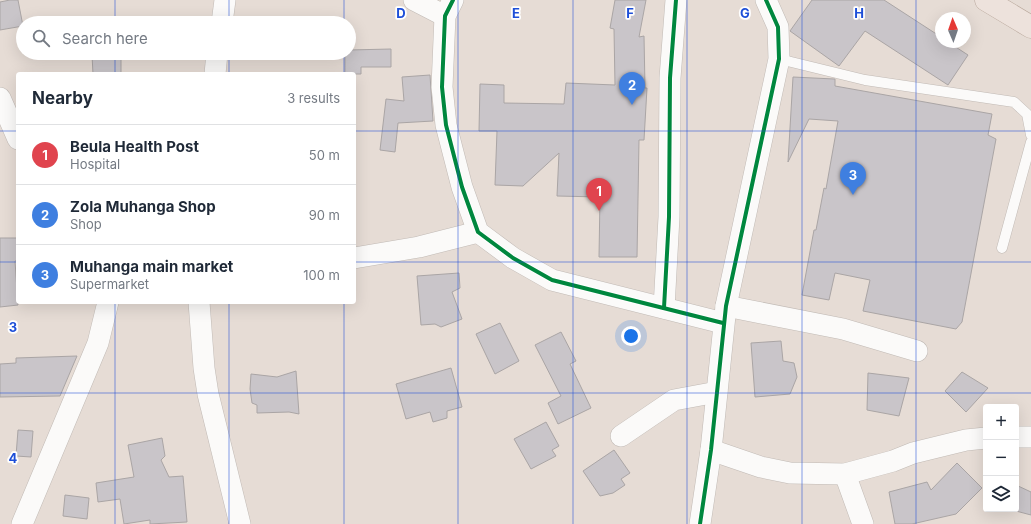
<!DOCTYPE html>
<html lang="en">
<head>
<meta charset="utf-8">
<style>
	body { margin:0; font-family:Inter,sans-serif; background:#f2f2f3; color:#1f2937 }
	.controls { position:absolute; right:12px; bottom:12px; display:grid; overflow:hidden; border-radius:4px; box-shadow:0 4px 16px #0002 }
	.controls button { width:36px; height:36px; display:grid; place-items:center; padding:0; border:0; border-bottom:1px solid #e0e1e3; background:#fff; color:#1f2937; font:20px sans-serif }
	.compass { position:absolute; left:935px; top:12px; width:36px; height:36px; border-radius:50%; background:#fff; box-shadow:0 4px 16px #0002; rotate:358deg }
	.you { position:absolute; left:631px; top:336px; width:14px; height:14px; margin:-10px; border:3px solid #fff; border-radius:50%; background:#1a73e8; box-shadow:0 0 0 6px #1a73e833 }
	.badge { display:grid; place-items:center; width:26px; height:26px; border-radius:50%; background:#db2777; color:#fff; font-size:13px; font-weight:700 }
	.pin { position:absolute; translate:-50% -33px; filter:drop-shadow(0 1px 2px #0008) }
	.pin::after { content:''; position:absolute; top:21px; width:14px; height:12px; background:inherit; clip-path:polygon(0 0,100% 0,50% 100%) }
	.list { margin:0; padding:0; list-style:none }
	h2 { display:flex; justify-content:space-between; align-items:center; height:52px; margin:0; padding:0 16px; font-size:17px }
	h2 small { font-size:13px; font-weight:400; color:#747a83 }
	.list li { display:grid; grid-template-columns:26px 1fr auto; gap:12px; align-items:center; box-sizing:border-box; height:60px; padding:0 16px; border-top:1px solid #e0e1e3 }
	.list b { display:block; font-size:15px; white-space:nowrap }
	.list p { margin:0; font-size:13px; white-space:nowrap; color:#747a83 }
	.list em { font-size:13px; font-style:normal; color:#747a83 }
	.icon { flex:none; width:22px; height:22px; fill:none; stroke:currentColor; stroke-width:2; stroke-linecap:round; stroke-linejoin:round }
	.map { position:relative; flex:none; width:1031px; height:524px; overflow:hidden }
	.search { position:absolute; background:#fff; box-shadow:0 4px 16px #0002; left:16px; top:16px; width:340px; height:44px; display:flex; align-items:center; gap:10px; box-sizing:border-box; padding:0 14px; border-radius:22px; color:#747a83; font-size:15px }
	.panel { position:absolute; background:#fff; box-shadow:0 4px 16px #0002; left:16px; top:72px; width:340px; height:232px; border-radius:4px }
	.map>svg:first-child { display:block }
	.building { fill:#c9c5c9; stroke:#aaa5a5 }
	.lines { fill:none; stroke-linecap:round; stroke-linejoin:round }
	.service-casing { stroke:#c1bab5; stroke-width:11 }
	.minor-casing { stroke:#c1bab5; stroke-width:22 }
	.trunk-casing { stroke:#b7a69a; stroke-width:23 }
	.service { stroke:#fbfaf9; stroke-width:10 }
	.minor { stroke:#fbfaf9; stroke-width:21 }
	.trunk { stroke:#ede2dc; stroke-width:22 }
	.cycleway-casing { stroke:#fff; stroke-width:6 }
	.cycleway { stroke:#00873e; stroke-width:4 }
	.grid { fill:none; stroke:#1d4ed8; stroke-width:1; stroke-opacity:0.55 }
	.grid-label { font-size:13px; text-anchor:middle; font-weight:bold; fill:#1d4ed8; stroke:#fff; stroke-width:3.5; stroke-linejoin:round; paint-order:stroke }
</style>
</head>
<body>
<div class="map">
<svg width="1031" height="524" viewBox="0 0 1031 524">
	<rect width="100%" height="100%" fill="#e6dcd5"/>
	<g class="building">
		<path d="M10,0h8l5,26 -23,4v-28z"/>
		<path d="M615,0h31l-7,37 5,-1 1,52h2l-3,52h-5l-2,117h-38l1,-60 -43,-1 2,-43 -36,33 -28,-1 2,-54h-18l1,-47 24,1v18l60,1 2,-21 49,2 -1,-56 -4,-1z"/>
		<path d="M812,0h72l57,37v5h7l20,13 -20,30 -83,-54 -26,35 -49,-35z"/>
		<path d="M391,49v18h-30v7h-16v-21h4v-3z"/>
		<path d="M121,54v20h-28l-1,-19z"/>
		<path d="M430,75l3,46 -35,2 -3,29 -15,-2 6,-51 18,2 -2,-24z"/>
		<path d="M793,77l41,2h1v7l157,28 -4,21 8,4 -34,183 -6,7 -93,-18 7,-31 -35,-7 -6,27 -27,-5 12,-65h2l8,-42 2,1 12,-68 -29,-2 -21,43z"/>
		<path d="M0,238h18v22l-3,1 3,44 -18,2z"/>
		<path d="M459,273l1,15 -8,4 10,27 -21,8 -6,-3 -14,1 -4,-49z"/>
		<path d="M500,323l19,38 -24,13 -19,-40z"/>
		<path d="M561,332l15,29 -6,3 21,44 -33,16 -10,-21 13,-7 -26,-51z"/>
		<path d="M781,341l2,20 11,2 3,14 -7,17 -35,3 -4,-54z"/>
		<path d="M77,356l-17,40 -60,1v-33l16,-1v-5z"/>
		<path d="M451,368l11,39 -15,4v7l-14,4 -3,-10 -24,7 -10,-35z"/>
		<path d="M296,371l3,43 -10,-2 -32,1v-8l-5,-2 -2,-14 1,-15 26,3z"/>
		<path d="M962,372l26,16 -22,24 -21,-21z"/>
		<path d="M868,373l41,5 -10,38 -32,-6z"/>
		<path d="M546,422l13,24 -7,4 4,6 -25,13 -17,-30z"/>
		<path d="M18,430l15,1 -2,26 -15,-1z"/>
		<path d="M162,438l3,18 -4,4 8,17 14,-1 4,46 -37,2v-4l-26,4 -4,-25 -22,3 -2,-19 38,-6 -6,-32z"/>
		<path d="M614,450l16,23 -9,6 4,6 -12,8 -13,3 -17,-25z"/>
		<path d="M957,463l25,25 -26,26 -44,10h-17l-6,-32 38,-10 4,8z"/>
		<path d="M1016,485l15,7v23l-15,-4z"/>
		<path d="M65,495l24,3 -2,21 -24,-3z"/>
	</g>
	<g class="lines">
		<g class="service-casing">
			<g id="service">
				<path d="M779,59l86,21 149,22 13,12 4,21"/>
				<path d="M1002,248l29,-106"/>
			</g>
		</g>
		<g class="minor-casing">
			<g id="minor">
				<path d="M414,0l31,16"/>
				<path d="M453,0l-8,16 -3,71 4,38 16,62 16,45 35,26 39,22 171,43"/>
				<path d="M222,23l3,-23"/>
				<path d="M215,74l2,-21"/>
				<path d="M0,98l18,41"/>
				<path d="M354,258l65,-11 59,-15"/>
				<path d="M199,302l5,66 4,26 32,130"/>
				<path d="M726,306l117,23 74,22"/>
				<path d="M664,308l5,-91 1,-139 6,-78"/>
				<path d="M621,436l53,-36 43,-8"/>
				<path d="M1016,437h15"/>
				<path d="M711,450l50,17 29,6 55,1 48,-13 20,-8 53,-13 20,-2"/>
				<path d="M845,474l18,50"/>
				<path d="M22,524l76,-181 10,-41"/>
				<path d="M700,524l11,-74 15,-144 53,-247 -1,-32 -12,-27"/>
			</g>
		</g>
		<g class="trunk-casing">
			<path id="trunk" d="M986,0l45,27"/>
		</g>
		<use href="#service" class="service"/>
		<use href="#minor" class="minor"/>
		<use href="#trunk" class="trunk"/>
		<g class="cycleway-casing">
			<g id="cycleway">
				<path d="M453,0l-8,16 -3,71 4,38 16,62 16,45 35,26 39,22 171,43"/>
				<path d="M664,308l5,-91 1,-139 6,-78"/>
				<path d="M700,524l11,-74 15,-144 53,-247 -1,-32 -12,-27"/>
			</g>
		</g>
		<use href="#cycleway" class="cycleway"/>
	</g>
	<path class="grid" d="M115,0v23M229,0v23M344,0v23M458,0v524M573,0v524M687,0v524M802,0v524M916,0v524M115,53v21M229,53v21M344,53v21M0,131h18M354,131h677M0,262h18M354,262h677M115,302v222M229,302v222M344,302v222M0,393h1031"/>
	<g class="grid-label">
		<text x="401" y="18">D</text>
		<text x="516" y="18">E</text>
		<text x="630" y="18">F</text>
		<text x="745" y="18">G</text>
		<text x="859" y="18">H</text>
		<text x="13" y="332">3</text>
		<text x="13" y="463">4</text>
	</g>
</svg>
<div class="controls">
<button>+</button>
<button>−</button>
<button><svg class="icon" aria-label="layers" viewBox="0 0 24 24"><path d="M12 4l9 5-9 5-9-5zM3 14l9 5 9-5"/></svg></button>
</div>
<svg class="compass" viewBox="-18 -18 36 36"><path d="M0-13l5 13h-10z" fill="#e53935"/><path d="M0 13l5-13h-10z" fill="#747a83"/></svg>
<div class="you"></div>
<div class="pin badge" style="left:599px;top:211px;background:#e0444e">1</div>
<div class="pin badge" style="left:632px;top:105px;background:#3f7fe0">2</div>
<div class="pin badge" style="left:853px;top:195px;background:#3f7fe0">3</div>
<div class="search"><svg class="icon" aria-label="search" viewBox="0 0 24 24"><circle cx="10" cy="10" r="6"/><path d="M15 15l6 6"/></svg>Search here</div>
<section class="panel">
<h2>Nearby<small>3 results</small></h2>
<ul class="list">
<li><span class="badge" style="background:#e0444e">1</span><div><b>Beula Health Post</b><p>Hospital</p></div><em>50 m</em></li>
<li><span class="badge" style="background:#3f7fe0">2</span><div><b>Zola Muhanga Shop</b><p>Shop</p></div><em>90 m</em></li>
<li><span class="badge" style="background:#3f7fe0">3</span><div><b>Muhanga main market</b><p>Supermarket</p></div><em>100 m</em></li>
</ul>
</section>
</div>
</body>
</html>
